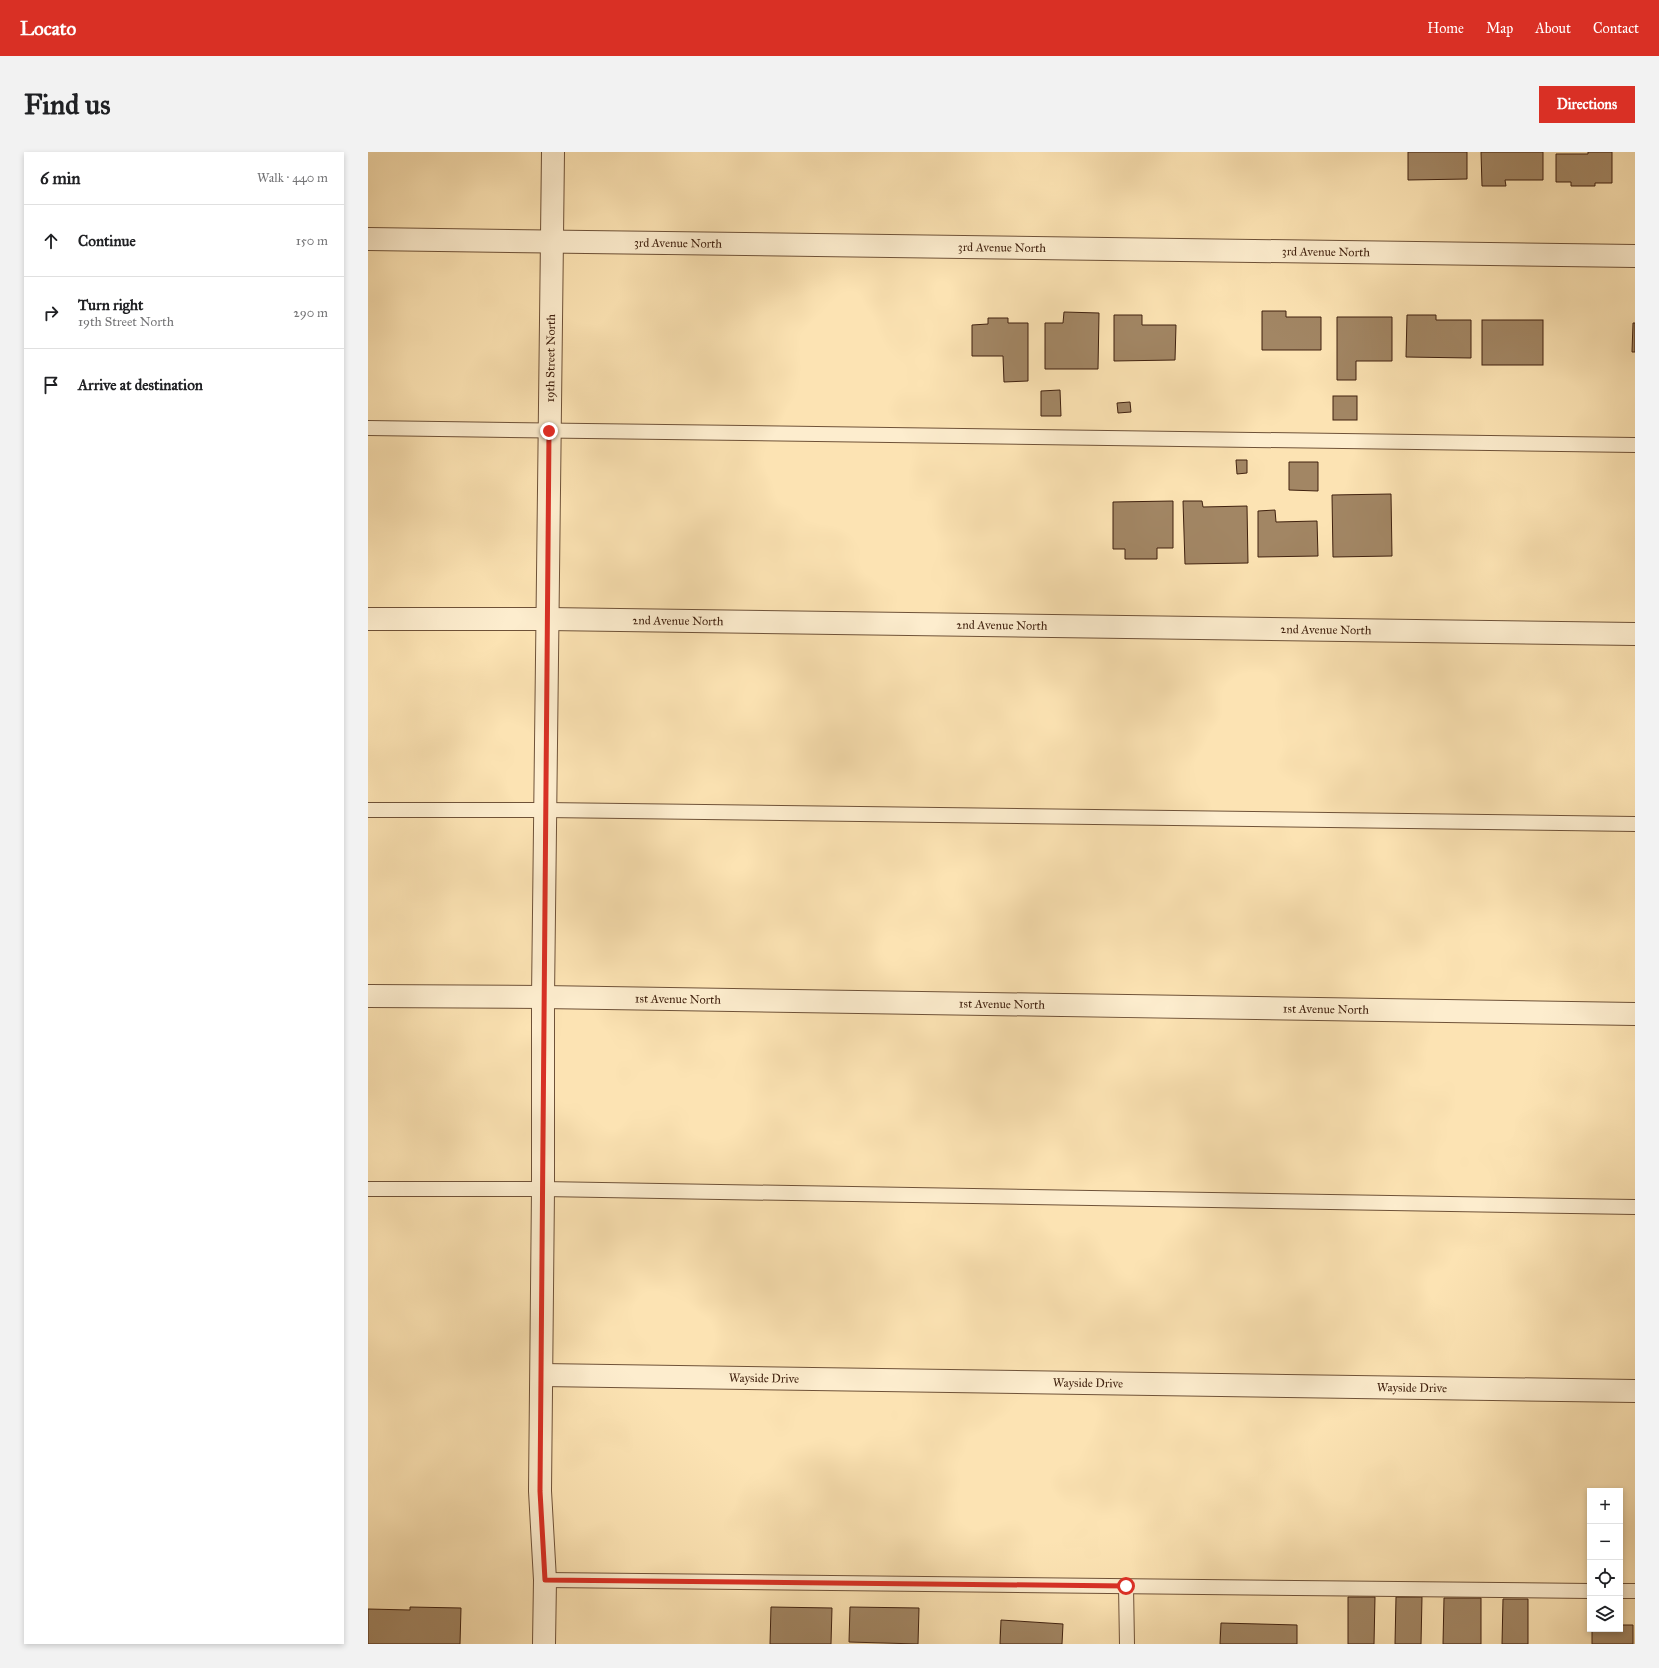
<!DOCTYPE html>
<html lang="en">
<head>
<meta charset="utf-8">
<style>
	body { margin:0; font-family:"IM FELL Great Primer",serif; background:#f2f2f2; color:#202124 }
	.controls { position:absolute; right:12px; bottom:12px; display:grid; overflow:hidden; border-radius:0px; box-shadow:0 2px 6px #0003 }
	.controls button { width:36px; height:36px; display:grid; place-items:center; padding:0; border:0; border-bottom:1px solid #e0e0e0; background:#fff; color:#202124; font:20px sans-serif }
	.stop { position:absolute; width:12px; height:12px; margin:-9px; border:3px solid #d93025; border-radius:50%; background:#fff }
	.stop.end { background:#d93025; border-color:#fff; box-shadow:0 1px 4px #0008 }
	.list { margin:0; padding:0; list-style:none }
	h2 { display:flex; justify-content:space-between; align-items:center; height:52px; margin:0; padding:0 16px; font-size:17px }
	h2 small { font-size:13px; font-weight:400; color:#757577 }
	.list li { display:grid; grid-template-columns:26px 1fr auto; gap:12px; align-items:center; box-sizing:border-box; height:72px; padding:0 16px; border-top:1px solid #e0e0e0 }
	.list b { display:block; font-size:15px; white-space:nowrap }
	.list p { margin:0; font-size:13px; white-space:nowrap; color:#757577 }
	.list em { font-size:13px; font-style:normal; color:#757577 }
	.icon { flex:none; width:22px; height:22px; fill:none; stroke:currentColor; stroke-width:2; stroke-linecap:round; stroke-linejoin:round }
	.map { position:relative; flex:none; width:1267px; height:1492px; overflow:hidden; border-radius:0px }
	header { display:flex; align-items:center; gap:24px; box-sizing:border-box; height:56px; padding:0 20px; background:#d93025; color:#fff }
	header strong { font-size:19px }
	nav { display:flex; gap:22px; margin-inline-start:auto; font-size:14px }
	.intro { display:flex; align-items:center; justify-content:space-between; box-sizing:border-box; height:96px; padding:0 24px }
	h1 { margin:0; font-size:28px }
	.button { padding:10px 18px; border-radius:0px; background:#d93025; color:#fff; font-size:14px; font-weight:700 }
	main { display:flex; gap:24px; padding:0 24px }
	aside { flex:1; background:#fff; border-radius:0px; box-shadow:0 2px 6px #0003 }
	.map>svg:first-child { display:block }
	.building { fill:#a28664; stroke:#40210f }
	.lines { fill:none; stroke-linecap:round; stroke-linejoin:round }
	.lane-casing { stroke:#6f5238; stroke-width:16 }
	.street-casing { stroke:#6f5238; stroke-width:24 }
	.lane { stroke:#fdedce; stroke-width:14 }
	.street { stroke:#fdedce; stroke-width:22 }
	.route { stroke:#d93025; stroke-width:5 }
	.labels { text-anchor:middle; stroke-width:3; stroke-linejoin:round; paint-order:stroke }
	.street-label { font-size:12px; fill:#40210f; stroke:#fdedce }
</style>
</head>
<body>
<header>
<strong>Locato</strong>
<nav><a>Home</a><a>Map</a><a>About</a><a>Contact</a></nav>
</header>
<div class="intro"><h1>Find us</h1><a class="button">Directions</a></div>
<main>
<aside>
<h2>6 min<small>Walk · 440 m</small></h2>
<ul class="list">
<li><svg class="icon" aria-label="ahead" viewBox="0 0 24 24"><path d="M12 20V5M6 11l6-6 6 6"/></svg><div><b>Continue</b></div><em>150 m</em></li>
<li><svg class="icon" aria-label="right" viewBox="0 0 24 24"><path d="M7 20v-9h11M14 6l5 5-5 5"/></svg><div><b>Turn right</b><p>19th Street North</p></div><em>290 m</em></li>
<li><svg class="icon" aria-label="arrive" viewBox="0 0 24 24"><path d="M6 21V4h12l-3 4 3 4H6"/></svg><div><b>Arrive at destination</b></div></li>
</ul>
</aside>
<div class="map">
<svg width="1267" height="1492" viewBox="0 0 1267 1492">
	<rect width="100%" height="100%" fill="#fce3b3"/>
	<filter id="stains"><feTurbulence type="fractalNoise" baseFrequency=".005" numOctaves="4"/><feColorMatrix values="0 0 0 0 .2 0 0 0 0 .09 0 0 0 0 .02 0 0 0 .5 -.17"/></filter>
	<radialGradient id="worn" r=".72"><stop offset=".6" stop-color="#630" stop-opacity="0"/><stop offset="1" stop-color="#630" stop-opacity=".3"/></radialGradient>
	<g class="building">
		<path d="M1040,0h59v27l-59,1z"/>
		<path d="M1113,0h62v28h-38l1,6h-24z"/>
		<path d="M1220,0h24v31h-17v3h-24v-4h-15v-28h32z"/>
		<path d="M894,159h24v6h35v33h-59z"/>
		<path d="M696,160l35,1 -1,56h-53v-46h18z"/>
		<path d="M746,163h28v10h34l-1,35 -61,1z"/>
		<path d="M1039,163h29v5h35v38l-65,-1z"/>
		<path d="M969,165h55v44h-36v19h-19z"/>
		<path d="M620,166h20v5h20v58l-24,1 -1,-26h-31v-31l16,-1z"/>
		<rect x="1114" y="168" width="61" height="45"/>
		<path d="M1265,171h2v29h-3z"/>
		<path d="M692,238l1,26h-20v-25z"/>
		<rect x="965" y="244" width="24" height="24"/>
		<path d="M762,250l1,10 -13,1 -1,-10z"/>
		<path d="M868,308h11v13l-10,1z"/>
		<path d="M921,310h29v29l-29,-1z"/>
		<path d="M1023,342l1,62 -59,1 -1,-62z"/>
		<path d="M805,349v47h-16v11h-32v-10h-12v-47z"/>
		<path d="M815,349h19l1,6 44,-1 1,57 -63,1z"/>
		<path d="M907,358l1,12 41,-1 1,35 -60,1v-46z"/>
		<path d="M980,1445h27l-1,47h-26z"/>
		<path d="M1028,1445h26l-1,47h-26z"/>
		<path d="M1076,1446h37v46h-38z"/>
		<path d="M1135,1447h25v45h-26z"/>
		<path d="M42,1455l51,1 -1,36h-92v-35l42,1z"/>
		<path d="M403,1455l61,1 -1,36h-61z"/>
		<path d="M482,1455l69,1 -1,36 -69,-2z"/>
		<path d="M633,1468l62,4 -1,20h-62z"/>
		<path d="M853,1471l76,2v19h-77z"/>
		<path d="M1252,1473h13v19h-41v-15h28z"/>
	</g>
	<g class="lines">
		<g class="lane-casing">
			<g id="lane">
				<path d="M0,276l1267,17"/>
				<path d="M0,658h177l1090,14"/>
				<path d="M0,1037h175l1092,18"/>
				<path d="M177,1428l1045,11"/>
				<path d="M758,1434l1,58"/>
				<path d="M1252,1439h15"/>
			</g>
		</g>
		<g class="street-casing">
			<g id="street">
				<path id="s1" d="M0,87l1267,17"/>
				<path id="s2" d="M0,467h180l1087,15"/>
				<path id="s3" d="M0,844l175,1 1092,17"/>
				<path id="s4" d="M174,1223l1093,16"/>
				<path id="s5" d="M176,1492l1,-64 -5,-89 3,-302v-192l10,-845"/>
			</g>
		</g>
		<use href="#lane" class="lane"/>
		<use href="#street" class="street"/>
	</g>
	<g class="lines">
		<path class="route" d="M181,279l-9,1060 5,89 581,6"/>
	</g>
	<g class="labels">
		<g class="street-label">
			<text dy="4" stroke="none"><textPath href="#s1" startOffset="310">3rd Avenue North</textPath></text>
			<text dy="4" stroke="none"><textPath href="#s1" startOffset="634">3rd Avenue North</textPath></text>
			<text dy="4" stroke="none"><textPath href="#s1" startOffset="958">3rd Avenue North</textPath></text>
			<text dy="4" stroke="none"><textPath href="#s5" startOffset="1286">19th Street North</textPath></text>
			<text dy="4" stroke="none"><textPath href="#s2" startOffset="310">2nd Avenue North</textPath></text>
			<text dy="4" stroke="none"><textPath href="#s2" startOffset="634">2nd Avenue North</textPath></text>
			<text dy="4" stroke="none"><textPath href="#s2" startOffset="958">2nd Avenue North</textPath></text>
			<text dy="4" stroke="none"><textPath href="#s3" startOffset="310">1st Avenue North</textPath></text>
			<text dy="4" stroke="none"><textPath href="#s3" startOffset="634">1st Avenue North</textPath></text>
			<text dy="4" stroke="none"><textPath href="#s3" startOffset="958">1st Avenue North</textPath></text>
			<text dy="4" stroke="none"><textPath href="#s4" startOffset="222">Wayside Drive</textPath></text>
			<text dy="4" stroke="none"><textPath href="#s4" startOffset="546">Wayside Drive</textPath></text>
			<text dy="4" stroke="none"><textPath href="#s4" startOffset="870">Wayside Drive</textPath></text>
		</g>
	</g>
	<rect width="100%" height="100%" filter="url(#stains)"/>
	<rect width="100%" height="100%" fill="url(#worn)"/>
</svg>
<div class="controls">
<button>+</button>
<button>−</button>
<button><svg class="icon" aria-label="locate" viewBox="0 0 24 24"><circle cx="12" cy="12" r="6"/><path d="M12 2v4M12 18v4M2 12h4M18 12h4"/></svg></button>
<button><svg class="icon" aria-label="layers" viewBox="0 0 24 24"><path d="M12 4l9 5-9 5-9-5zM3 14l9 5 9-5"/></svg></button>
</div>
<div class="stop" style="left:758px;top:1434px"></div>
<div class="stop end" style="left:181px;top:279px"></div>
</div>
</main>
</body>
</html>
